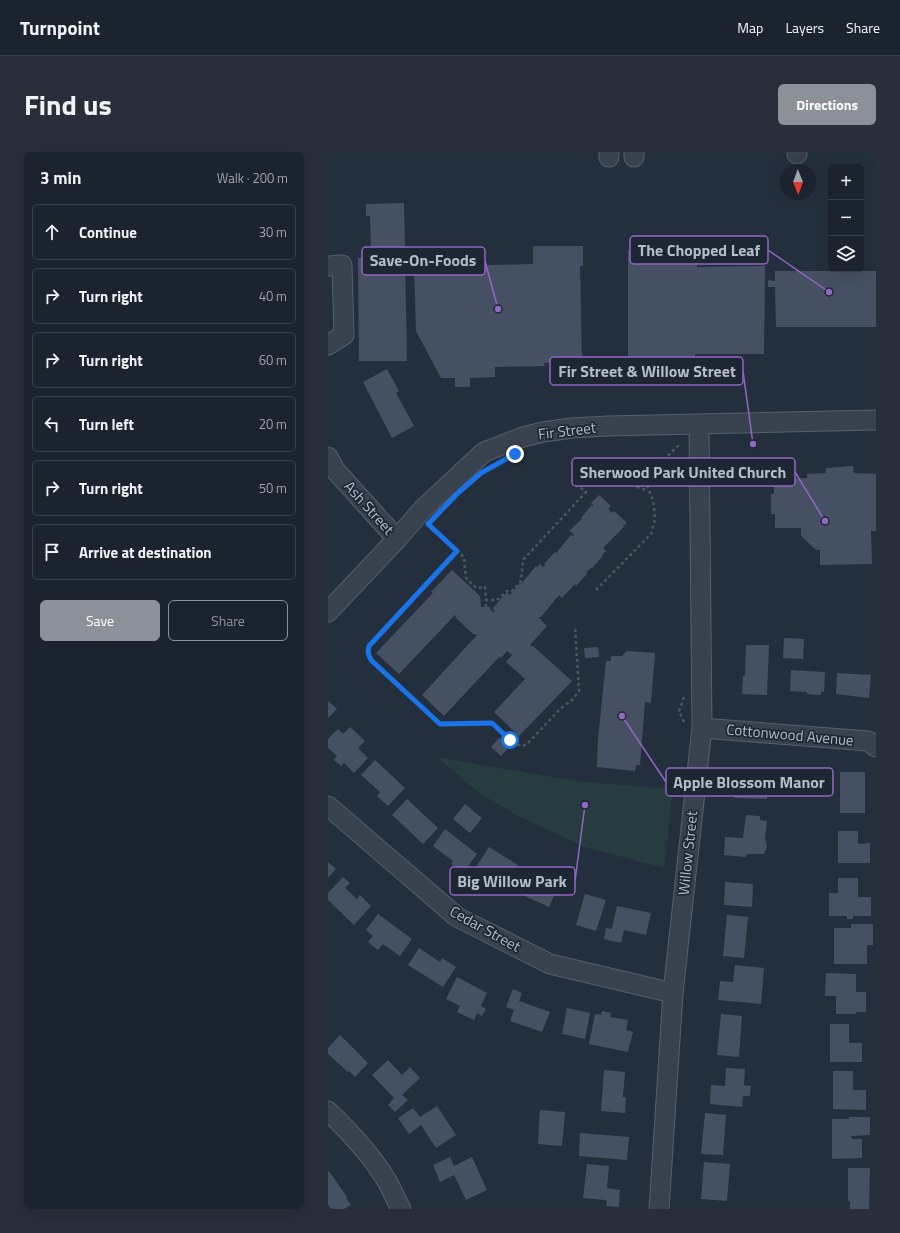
<!DOCTYPE html>
<html lang="en">
<head>
<meta charset="utf-8">
<style>
	body { margin:0; font-family:"Titillium Web",sans-serif; background:#282f3a; color:#f1f3f6 }
	.controls { position:absolute; right:12px; top:12px; display:grid; overflow:hidden; border-radius:6px; box-shadow:0 4px 16px #0002 }
	.controls button { width:36px; height:36px; display:grid; place-items:center; padding:0; border:0; border-bottom:1px solid #39404a; background:#1b232e; color:#f1f3f6; font:20px sans-serif }
	.compass { position:absolute; left:452px; top:12px; width:36px; height:36px; border-radius:50%; background:#1b232e; box-shadow:0 4px 16px #0002; rotate:179deg }
	.stop { position:absolute; width:12px; height:12px; margin:-9px; border:3px solid #1a73e8; border-radius:50%; background:#fff }
	.stop.end { background:#1a73e8; border-color:#fff; box-shadow:0 1px 4px #0008 }
	.list { margin:0; padding:0; list-style:none }
	h2 { display:flex; justify-content:space-between; align-items:center; height:52px; margin:0; padding:0 16px; font-size:17px }
	h2 small { font-size:13px; font-weight:400; color:#a0a4aa }
	.list li { display:grid; grid-template-columns:26px 1fr auto; gap:12px; align-items:center; box-sizing:border-box; height:56px; margin:0 8px 8px; padding:0 8px; border:1px solid #39404a; border-radius:6px }
	.list b { display:block; font-size:15px; white-space:nowrap }
	.list em { font-size:13px; font-style:normal; color:#a0a4aa }
	.actions { display:flex; gap:8px; padding:12px 16px }
	.actions a { flex:1; padding:9px 0; border:1px solid #8c9099; border-radius:6px; text-align:center; font-size:14px; color:#8c9099 }
	.actions .main { background:#8c9099; color:#fff }
	.icon { flex:none; width:22px; height:22px; fill:none; stroke:currentColor; stroke-width:2; stroke-linecap:round; stroke-linejoin:round }
	.map { position:relative; flex:none; width:548px; height:1057px; overflow:hidden; border-radius:6px }
	header { display:flex; align-items:center; gap:24px; box-sizing:border-box; height:56px; padding:0 20px; background:#1b232e; border-bottom:1px solid #39404a }
	header strong { font-size:19px }
	nav { display:flex; gap:22px; margin-inline-start:auto; font-size:14px }
	.intro { display:flex; align-items:center; justify-content:space-between; box-sizing:border-box; height:96px; padding:0 24px }
	h1 { margin:0; font-size:28px }
	.button { padding:10px 18px; border-radius:6px; background:#8c9099; color:#fff; font-size:14px; font-weight:700 }
	main { display:flex; gap:24px; padding:0 24px }
	aside { flex:1; background:#1b232e; border-radius:6px; box-shadow:0 4px 16px #0002 }
	.map>svg:first-child { display:block }
	.green { fill:#263c3f }
	.building { fill:#455162 }
	.lines { fill:none; stroke-linecap:round; stroke-linejoin:round }
	.minor-casing { stroke:#565f6c; stroke-width:21 }
	.path { stroke:#44595c; stroke-width:2.5; stroke-dasharray:3 3; stroke-linecap:butt }
	.minor { stroke:#38414e; stroke-width:19 }
	.route { stroke:#1a73e8; stroke-width:5 }
	.labels { text-anchor:middle; stroke-width:3.5; stroke-linejoin:round; paint-order:stroke }
	.street-label { font-size:15px; fill:#b4bcc9; stroke:#1d2633 }
	.leader { fill:none; stroke:#9266c3; stroke-width:1.5 }
	.callout-dot { fill:#9266c3; stroke:#1d2633; stroke-width:1.5 }
	.callout { fill:#1d2633; stroke:#9266c3; stroke-width:1.5 }
	.callout-label { font-size:16px; text-anchor:middle; font-weight:bold; fill:#b4bcc9 }
</style>
</head>
<body>
<header>
<strong>Turnpoint</strong>
<nav><a>Map</a><a>Layers</a><a>Share</a></nav>
</header>
<div class="intro"><h1>Find us</h1><a class="button">Directions</a></div>
<main>
<aside>
<h2>3 min<small>Walk · 200 m</small></h2>
<ul class="list">
<li><svg class="icon" aria-label="ahead" viewBox="0 0 24 24"><path d="M12 20V5M6 11l6-6 6 6"/></svg><div><b>Continue</b></div><em>30 m</em></li>
<li><svg class="icon" aria-label="right" viewBox="0 0 24 24"><path d="M7 20v-9h11M14 6l5 5-5 5"/></svg><div><b>Turn right</b></div><em>40 m</em></li>
<li><svg class="icon" aria-label="right" viewBox="0 0 24 24"><path d="M7 20v-9h11M14 6l5 5-5 5"/></svg><div><b>Turn right</b></div><em>60 m</em></li>
<li><svg class="icon" aria-label="left" viewBox="0 0 24 24"><path d="M17 20v-9H6M10 6l-5 5 5 5"/></svg><div><b>Turn left</b></div><em>20 m</em></li>
<li><svg class="icon" aria-label="right" viewBox="0 0 24 24"><path d="M7 20v-9h11M14 6l5 5-5 5"/></svg><div><b>Turn right</b></div><em>50 m</em></li>
<li><svg class="icon" aria-label="arrive" viewBox="0 0 24 24"><path d="M6 21V4h12l-3 4 3 4H6"/></svg><div><b>Arrive at destination</b></div></li>
</ul>
<div class="actions"><a class="main">Save</a><a>Share</a></div>
</aside>
<div class="map">
<svg width="548" height="1057" viewBox="0 0 548 1057">
	<rect width="100%" height="100%" fill="#242f3e"/>
	<path class="green" d="M109,605l138,24 98,8 -9,79 -79,-21 -67,-31 -39,-23z"/>
	<g class="building">
		<path d="M76,51l1,47h-34l-1,-34h-4v-12z"/>
		<path d="M307,92h55l8,6 -1,17 68,-1 -1,88h-69v12l-67,1v-116z"/>
		<path d="M205,94h50v20h-3l2,96 -38,1 1,3 -50,1v10l-25,1v9h-15v-9h-14l-25,-47 -2,-64 119,-3z"/>
		<path d="M77,105l2,104h-48l-1,-103z"/>
		<path d="M447,119h101v56h-100l-1,-40h-7v-7l7,1z"/>
		<path d="M59,217l12,22 -3,2 18,33 -22,12 -29,-56z"/>
		<path d="M525,314l1,7 22,1v57h-5l1,33 -52,1v-15h-4l-15,-14v-8h-26v-14h-4v-20h3v-15l33,-1v-4l19,-1v-5z"/>
		<path d="M271,343l12,11 -3,3 4,4 2,-2 13,12 -4,3 1,1 -21,21 3,3 -4,4 1,1 -11,12h-1l-5,4 1,2 -11,12 -1,-2 -13,14 -3,-3 -18,22h-3l9,9 -17,19 2,2 1,-1 39,35 -53,55 -25,-24 31,-33 -19,-17 6,-7 -5,-4 -6,7 -1,-2 -56,60 -22,-21 55,-60 -2,-1 -1,1 -19,-18 1,-1 -1,-1 -56,59 -23,-21 57,-60 -2,-1 21,-22 28,26 1,11h9l1,4 4,1 -2,-4 14,-16 3,3 10,-12 1,1 15,-18 1,1 3,-3 3,3 2,-2 -1,-1 11,-12 1,1 15,-18 2,1 1,-2 -5,-3 13,-12 -1,-1 11,-13 1,2 1,-1 -3,-3z"/>
		<path d="M456,486l20,1 -1,20 -20,-1z"/>
		<path d="M418,493h23l-2,50 -25,-1 1,-18h2z"/>
		<path d="M270,495l1,10 -14,1 -1,-10z"/>
		<path d="M299,499l28,2 -4,50 -6,-1 -5,63h-4l-1,6 -38,-4 1,-28 8,-78h5v-5h11z"/>
		<path d="M463,518l34,2 -1,20h-3v3l-14,-1v-2l-17,-1z"/>
		<path d="M509,521l34,2 -2,23 -33,-4z"/>
		<path d="M0,549l9,8 -9,9z"/>
		<path d="M22,575l15,14 -7,7 10,10 -14,15 -10,-10 -3,3 -7,-6 3,-4 -9,-8v-9l10,-10 5,5z"/>
		<path d="M171,586l10,9 -8,9 -10,-9z"/>
		<path d="M47,608l30,28 -17,18 -11,-10 3,-4 -19,-17z"/>
		<path d="M439,616l10,1v18h-9l-1,12 -33,-1v-23l32,1z"/>
		<rect x="512" y="620" width="25" height="41"/>
		<path d="M79,647l31,29 -15,16 -31,-29z"/>
		<path d="M137,652l17,14 -12,15 -17,-14z"/>
		<path d="M418,663l14,1v4l7,1 -2,17 2,9 -3,7h-17l-1,3 -22,-2 1,-18 18,1z"/>
		<path d="M117,677l32,25 -14,19 -12,-9 2,-3 -20,-15z"/>
		<path d="M510,679h20v13l12,-1v20h-32z"/>
		<path d="M161,695l29,18 -13,20 -29,-18z"/>
		<path d="M0,710l8,7 -8,9z"/>
		<path d="M200,719l31,14 -10,22 -31,-14z"/>
		<path d="M15,725l7,6 -5,5 12,11 3,-4 11,11 -17,19 -26,-25v-7z"/>
		<path d="M510,726h20v19h13v19h-18v3h-6v-3h-18v-23h9z"/>
		<path d="M397,730l28,2 -1,23 -28,-2z"/>
		<path d="M257,742l21,6 -10,31 -20,-6z"/>
		<path d="M289,754l34,7 -5,22 -22,-5 -3,13 -17,-4 2,-11 5,1 1,-1z"/>
		<path d="M50,762l34,25 -12,17 -17,-12 -5,6 -10,-8 5,-6 -7,-6z"/>
		<path d="M399,763l21,2 -4,41 -21,-2z"/>
		<path d="M523,772h22v21h-6v19h-33v-36h17z"/>
		<path d="M91,796l21,14 2,-4 14,9 -13,20 -35,-22z"/>
		<path d="M407,813l29,3 -3,36 -43,-4 2,-19 13,1z"/>
		<path d="M498,821l30,1v18h10v20h-10v2h-20v-18h-11z"/>
		<path d="M129,825l30,16 -6,13 5,3 -4,7 -5,-3 -3,7 -17,-8 3,-6 -14,-7z"/>
		<path d="M185,837l9,4 -3,8 31,11 -8,20 -32,-11 4,-11 -8,-3z"/>
		<path d="M239,856l23,5 -5,26 -23,-5z"/>
		<path d="M274,859l9,2 -1,4 18,3 -2,10 7,2 -5,20 -39,-8 6,-30 6,1z"/>
		<path d="M393,862l21,2 -3,41 -22,-2z"/>
		<path d="M502,872h19v19h13v19h-32z"/>
		<path d="M12,883l28,28 -13,14 -6,-6 -1,1 -20,-18v-6z"/>
		<path d="M60,908l14,15 8,-8 10,11 -18,17 6,5 -13,12 -7,-7 6,-7 -22,-23z"/>
		<path d="M398,916l19,1 -1,16 7,1 -1,10h-7l-1,11 -32,-3 1,-19 14,1z"/>
		<path d="M276,918l21,2 -2,25h3l-1,16 -24,-2z"/>
		<path d="M505,919h20v19h13v20l-33,-1z"/>
		<path d="M109,954l19,29 -20,13 -15,-23 -12,9 -11,-16 15,-10 7,9z"/>
		<path d="M212,958l25,2 -3,34 -24,-2z"/>
		<path d="M377,961l21,2 -3,40 -22,-1z"/>
		<path d="M521,965h21v18l-19,1 1,3h10v19l-30,1v-40h17z"/>
		<path d="M252,981l49,4 -2,23 -48,-4z"/>
		<path d="M122,1005l4,9 18,-9 15,33 -21,10 -12,-25 -14,7 -7,-17z"/>
		<path d="M376,1010l26,2 -3,37 -26,-2z"/>
		<path d="M259,1012l22,2 -2,22 13,2 -1,17 -13,-1 1,-5 -2,-1 -22,-2z"/>
		<path d="M520,1016h22l-1,41h-19v-8h-2z"/>
		<path d="M1,1019l18,26 -1,1 5,7 -7,4h-14l-2,-2v-35z"/>
	</g>
	<g class="lines">
		<g class="minor-casing">
			<g id="minor">
				<path d="M281,0v5"/>
				<path d="M306,0v5"/>
				<path d="M469,0v2"/>
				<path d="M0,114l14,-1 2,70 -16,10"/>
				<path d="M0,305l7,13 62,69"/>
				<path d="M0,460l69,-73 25,-29 62,-58 39,-15 20,-5 29,-4 36,-2 268,-6"/>
				<path d="M374,576l166,13 8,6"/>
				<path d="M0,654l129,111 93,47 123,29"/>
				<path d="M0,959c22,21 43,43 59,70 5,9 9,19 14,28"/>
				<path d="M331,1057l14,-216 29,-265 -3,-304"/>
			</g>
		</g>
		<g class="path">
			<path d="M307,323c-2,11 3,15 13,14"/>
			<path d="M102,374l34,31 2,21 10,10 9,-1 1,13"/>
			<path d="M129,399l-88,95c-2,6 -2,10 3,15l68,63 52,-1 23,21 8,2 4,-2 34,-36 12,-9 6,-8 -4,-65"/>
			<path d="M268,438l55,-56 4,-15 -1,-13 -1,-6 -6,-14v-5l-1,-4 35,-34"/>
			<path d="M158,455v-7h11l10,-9 4,1 10,-11 2,-21 63,-68 -10,-8c5,-7 14,-7 22,-10 9,-3 14,-7 24,-5 9,2 15,9 24,8"/>
			<path d="M356,545l-5,14 5,11"/>
		</g>
		<use href="#minor" class="minor"/>
	</g>
	<g class="lines">
		<path class="route" d="M182,588l-18,-17 -52,1 -68,-63c-4,-5 -5,-9 -3,-15l88,-95 -29,-27 30,-31 23,-20 34,-19"/>
	</g>
	<g class="labels">
		<g class="street-label">
			<text transform="translate(239 279) rotate(-7)" y="5">Fir Street</text>
			<text transform="translate(41 356) rotate(48)" y="5">Ash Street</text>
			<text transform="translate(462 583) rotate(5)" y="5">Cottonwood Avenue</text>
			<text transform="translate(360 701) rotate(-84)" y="5">Willow Street</text>
			<text transform="translate(157 777) rotate(29)" y="5">Cedar Street</text>
		</g>
	</g>
	<path class="leader" d="M501 140L440 98M170 157L157 109M425 292L415 219M497 369L467 320M294 564L338 630M257 653L247 729"/>
	<g class="callout-dot">
		<circle cx="501" cy="140" r="4"/>
		<circle cx="170" cy="157" r="4"/>
		<circle cx="425" cy="292" r="4"/>
		<circle cx="497" cy="369" r="4"/>
		<circle cx="294" cy="564" r="4"/>
		<circle cx="257" cy="653" r="4"/>
	</g>
	<g class="callout">
		<rect x="302" y="84" width="138" height="28" rx="4"/>
		<rect x="34" y="95" width="123" height="28" rx="4"/>
		<rect x="222" y="205" width="193" height="28" rx="4"/>
		<rect x="244" y="306" width="223" height="28" rx="4"/>
		<rect x="338" y="616" width="167" height="28" rx="4"/>
		<rect x="122" y="715" width="125" height="28" rx="4"/>
	</g>
	<g class="callout-label">
		<text x="371" y="104">The Chopped Leaf</text>
		<text x="95" y="114">Save-On-Foods</text>
		<text x="319" y="225">Fir Street &amp; Willow Street</text>
		<text x="355" y="326">Sherwood Park United Church</text>
		<text x="421" y="636">Apple Blossom Manor</text>
		<text x="184" y="735">Big Willow Park</text>
	</g>
</svg>
<div class="controls">
<button>+</button>
<button>−</button>
<button><svg class="icon" aria-label="layers" viewBox="0 0 24 24"><path d="M12 4l9 5-9 5-9-5zM3 14l9 5 9-5"/></svg></button>
</div>
<svg class="compass" viewBox="-18 -18 36 36"><path d="M0-13l5 13h-10z" fill="#e53935"/><path d="M0 13l5-13h-10z" fill="#a0a4aa"/></svg>
<div class="stop" style="left:182px;top:588px"></div>
<div class="stop end" style="left:187px;top:302px"></div>
</div>
</main>
</body>
</html>
